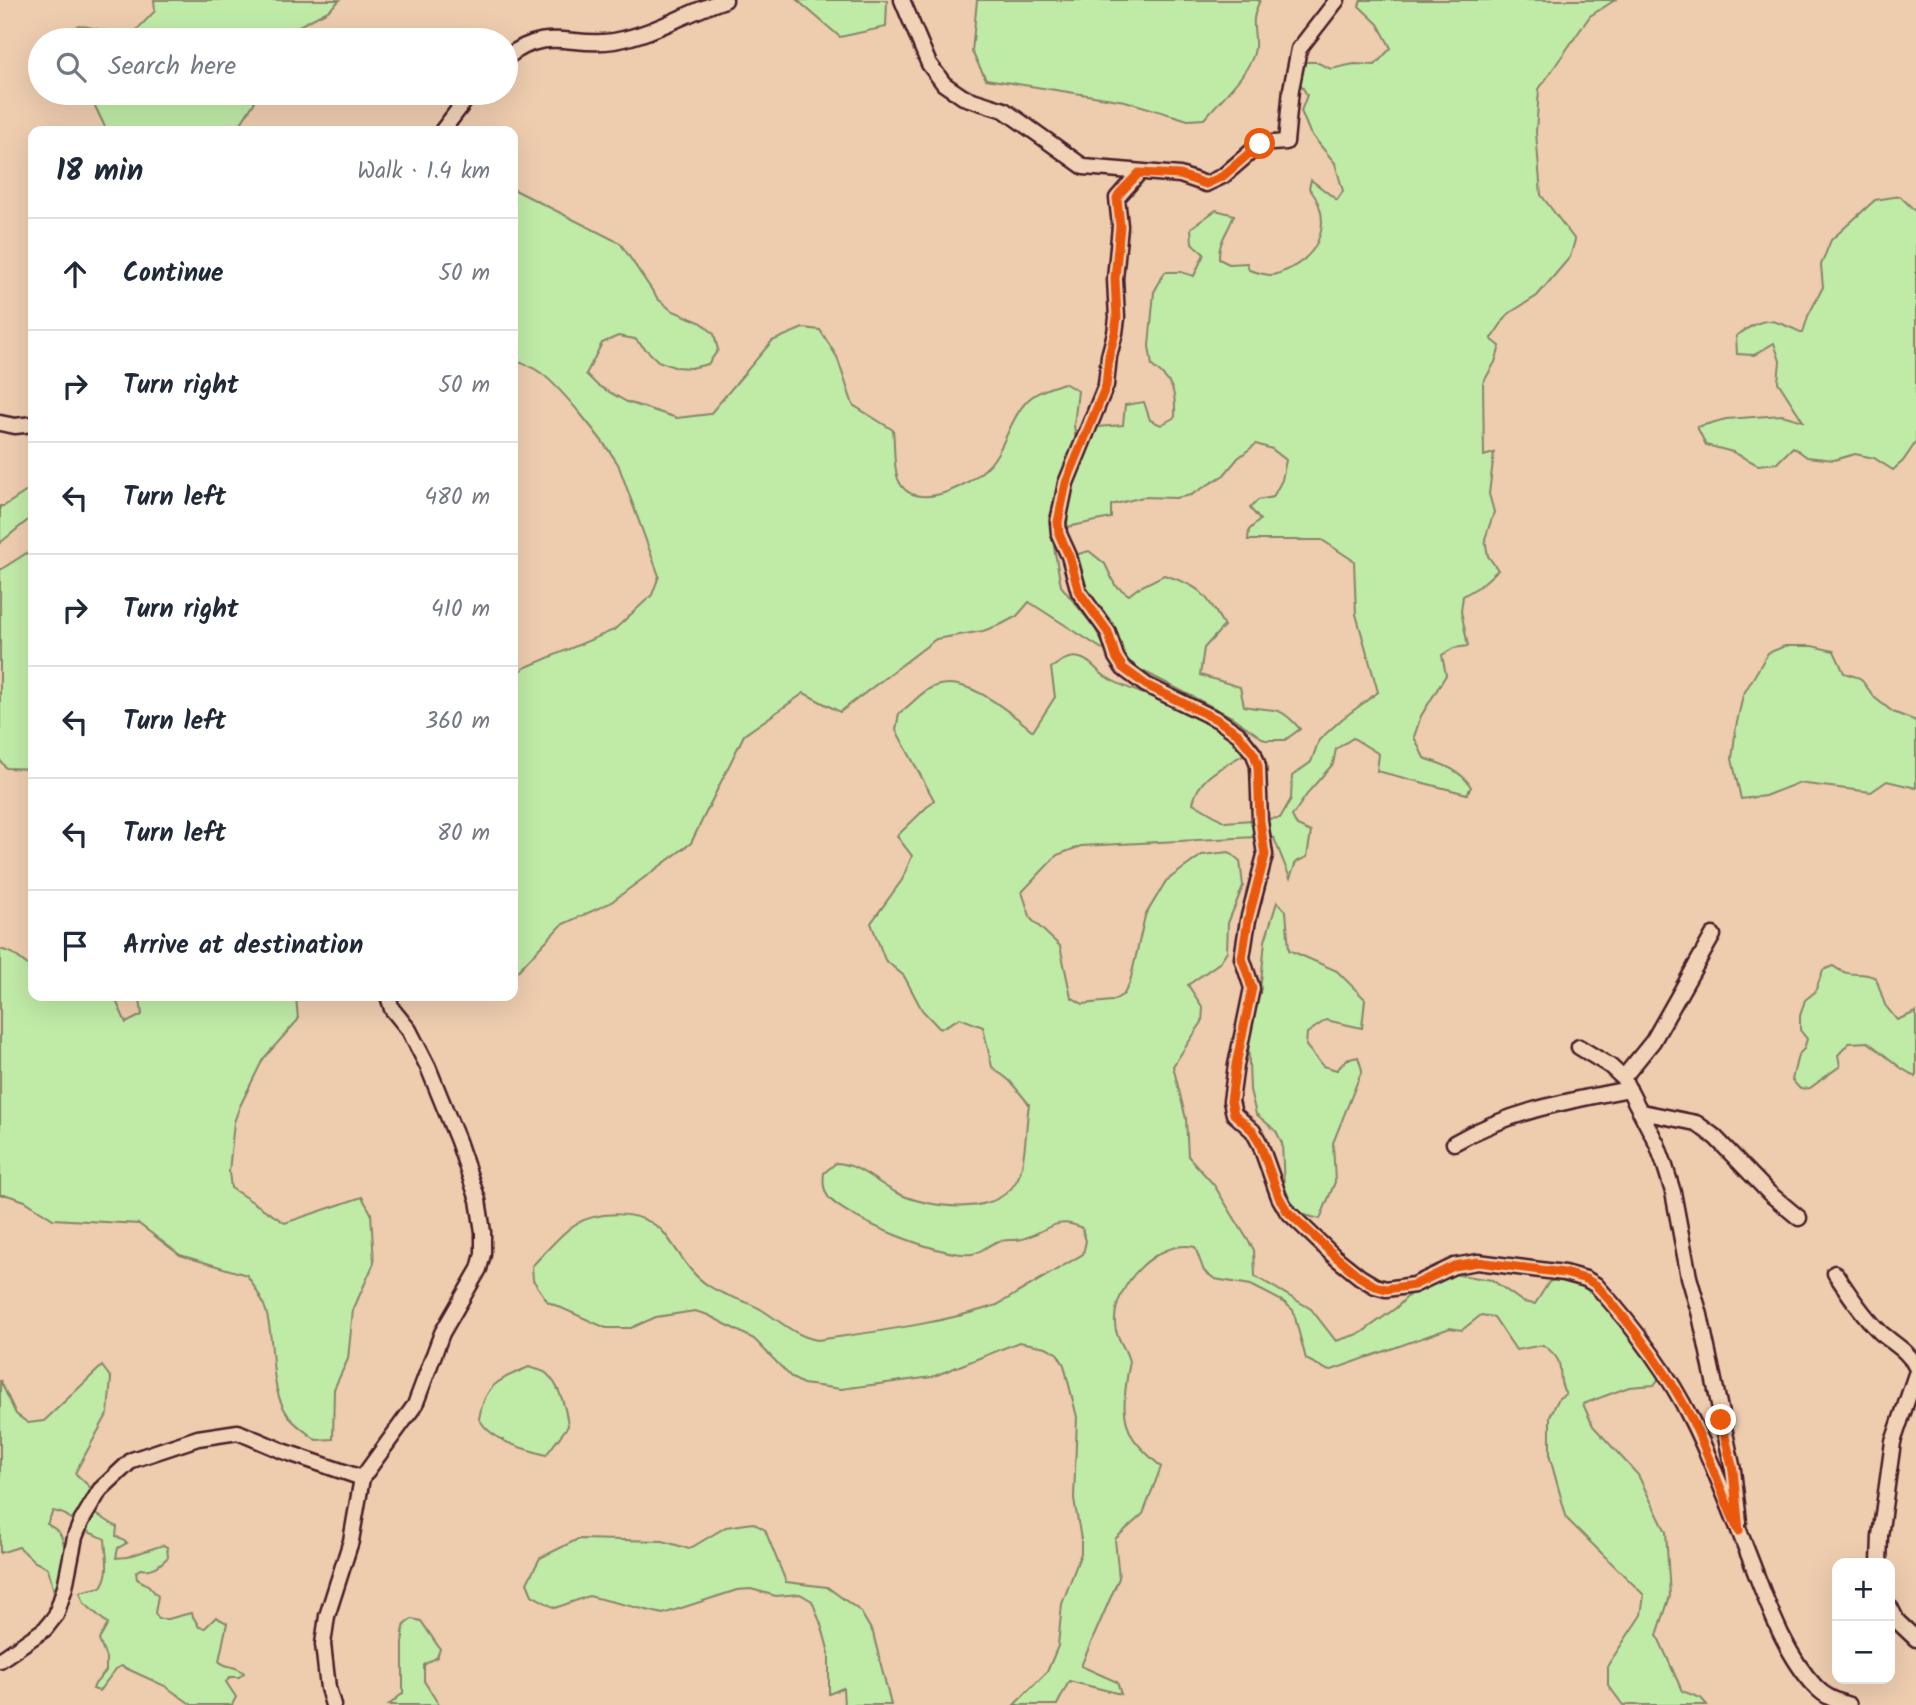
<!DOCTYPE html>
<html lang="en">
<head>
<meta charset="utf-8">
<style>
	body { margin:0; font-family:Kalam,sans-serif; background:#f6f6f7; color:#1f2937 }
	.controls { position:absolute; right:21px; bottom:21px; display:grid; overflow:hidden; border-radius:14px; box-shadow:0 7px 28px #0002 }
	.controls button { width:63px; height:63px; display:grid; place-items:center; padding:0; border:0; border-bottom:2px solid #e0e1e3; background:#fff; color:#1f2937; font:35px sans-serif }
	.stop { position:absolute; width:21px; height:21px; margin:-16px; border:5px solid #ea580c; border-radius:50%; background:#fff }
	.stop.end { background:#ea580c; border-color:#fff; box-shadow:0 2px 7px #0008 }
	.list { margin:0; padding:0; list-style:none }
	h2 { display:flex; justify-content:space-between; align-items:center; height:91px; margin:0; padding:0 28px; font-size:30px }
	h2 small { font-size:23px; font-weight:400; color:#747a83 }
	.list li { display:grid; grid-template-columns:46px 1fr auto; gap:21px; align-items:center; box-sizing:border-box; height:112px; padding:0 28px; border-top:2px solid #e0e1e3 }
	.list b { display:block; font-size:26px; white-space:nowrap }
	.list em { font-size:23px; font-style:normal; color:#747a83 }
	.icon { flex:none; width:38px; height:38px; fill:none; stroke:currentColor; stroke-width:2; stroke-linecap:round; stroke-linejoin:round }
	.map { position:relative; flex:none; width:1916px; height:1705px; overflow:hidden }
	.search { position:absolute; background:#fff; box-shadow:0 7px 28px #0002; left:28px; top:28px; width:490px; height:77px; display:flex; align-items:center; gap:18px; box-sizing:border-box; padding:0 24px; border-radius:38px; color:#747a83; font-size:26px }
	.panel { position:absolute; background:#fff; box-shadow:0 7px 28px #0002; left:28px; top:126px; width:490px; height:875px; border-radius:14px }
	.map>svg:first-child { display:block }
	.green { fill:#c0eba7; stroke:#858569; stroke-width:2 }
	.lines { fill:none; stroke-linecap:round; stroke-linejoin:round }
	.minor-casing { stroke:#4a1f2b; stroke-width:19 }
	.minor { stroke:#f0d3b6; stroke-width:14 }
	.route { stroke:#ea580c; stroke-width:9 }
</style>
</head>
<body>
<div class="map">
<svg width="1916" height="1705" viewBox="0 0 1916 1705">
	<rect width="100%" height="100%" fill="#eecdaf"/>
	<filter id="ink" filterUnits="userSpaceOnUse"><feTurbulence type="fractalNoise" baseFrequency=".0143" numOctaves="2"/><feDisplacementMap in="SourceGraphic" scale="14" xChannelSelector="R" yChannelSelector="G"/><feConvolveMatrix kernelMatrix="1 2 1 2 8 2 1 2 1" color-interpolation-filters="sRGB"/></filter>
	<g filter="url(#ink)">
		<g class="green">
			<path d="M154,0h186l-12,11 -56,29h-211l3,-7 15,-8 52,11 24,-25z"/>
			<path d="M797,0h90l-1,27 -46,10z"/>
			<path d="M977,0h283c-11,25 -4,25 -5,48 -2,22 -36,53 -51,71l-16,1 -63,-19 -139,-22 -14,-27z"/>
			<path d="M1361,0h254l-25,16 -51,73 -3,43 5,63 34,45 -5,17 -33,39 -29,18 -17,25 9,7 -5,16 -12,21 1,73 10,-3 -5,41 5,18 -9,27 3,17 10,14 -18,16 -17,10 -2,15 7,35 -14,2 -12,7 4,20 -25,41 -7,21 10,21c17,6 38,12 47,29l-4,7 -90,-23 2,-17 -26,-16 -17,11 -3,15 -23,26 -18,26 5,10 14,6 -4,25 -11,5 -6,16 -16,-40 -18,-1 -175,9 -24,9 -35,37 9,27 29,27 11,51 12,7 29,-3 12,-7 6,-12 15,-66 21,-35 36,-26 27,-3 11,9 3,25 -15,37 -1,28 -8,12 -31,22 15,23 -1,14 -29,44 13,53 2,37 26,29 40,65 1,26 56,33 25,32 25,-8 35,-25 30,-30 26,-4 40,6 31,22 12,2 14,-22 25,-10 51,44 37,58 -8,11 -25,2 -46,17 10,22 45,49 28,57 4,64 -13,39 25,56 19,7 6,7h-84l-15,-20v-20l33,-50 3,-20 -77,-76 -17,-61v-42l9,-18 7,-4c-13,-20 5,-30 -23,-49l-27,5 -22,-33 -13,-2 -19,15 -12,-2 -121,43 -23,-12 -13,-49 -9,-8 -33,-17 -36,-6 -11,-8 -9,-24c-38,-8 -82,39 -80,76 0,16 12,25 14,39 1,5 -2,12 -2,16 -3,20 -5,40 5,58 6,11 20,22 29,31l-18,47 -28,25 4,39 -38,88 36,16 4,12 -52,-13 -12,24h-43l33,-33 11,-26 4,-42 19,-51v-14l-7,-40 3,-82 -13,-52 -7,-12 -11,-6 -27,-5 -87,35 -91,12 -38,-5 -11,-6 -38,-39 -46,-24 -13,-4 -39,6 -25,11h-25l-58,-26 -15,-22 -1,-14c12,-12 24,-27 38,-38 24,-19 74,-19 94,5 15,18 24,40 45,53 16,11 37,14 53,24 19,12 35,27 56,30 61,-9 121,-16 179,-35l86,-51 3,-13 -4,-13c-26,-13 -36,4 -60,11 -8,2 -18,0 -26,3 -8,3 -16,11 -24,12 -29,4 -123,-34 -143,-56 -6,-8 -6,-16 -5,-25l12,-10c24,1 40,20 61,30 33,16 108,26 123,-20 6,-18 6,-50 9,-69l-19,-23 -18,-14 -9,-40 -23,-9 -20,11 -18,-19 -18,-34 -19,-16 -14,-37 31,-43 10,-24 -15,-20 37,-36 -38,-70 3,-17c12,-7 21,-21 34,-26 33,-14 76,25 100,44l22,-34 -4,-29c9,-6 18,-13 29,-10 10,2 18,14 26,19 45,27 109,30 140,76 -22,13 -48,24 -53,50l32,19 55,-4 11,-19 1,-23 19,-14 8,-22 23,-21 36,-27 -22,-78 -2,-53 -32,-21h-74l1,-10 11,-10 -10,-12 8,-8 15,-3 9,-17 4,-20 -14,-11 -16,-5 -18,14 -14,17 -33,20 -15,3 -33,-1 -32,8v13l-44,9 2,-30 28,-70 26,-2 2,-20 19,-3 6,18 11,5 14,-8c1,-27 -2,-35 -23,-51l-3,-20 5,-54 11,-20h16l13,4 10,-22 -12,-11 -1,-15 25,-18 18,5c-6,17 -16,27 -15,44l10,5 18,-1 2,7c7,2 15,5 22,5 5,0 11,-3 16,-5 35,-16 46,-52 22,-82l2,-8 26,20 6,-9 -8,-28 -25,-30 -9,-22 6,-16 -7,-12 5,-21h11l15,7 23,-5 21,1 16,-17 -13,-24 -19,-18z"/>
			<path d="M82,93h172v10l-18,28h-129l-15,-31z"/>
			<path d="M513,189l107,54 38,56 13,11 31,13 12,11 4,16 -10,14 -17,4 -17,-1 -16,-6 -23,-22 -17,-3 -16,7 -16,31 11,11 30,17 50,16 33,-4 62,-73 31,-13 17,2 17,27 16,48 40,25c2,15 0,35 5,49 15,39 81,3 96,-20 12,-17 17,-41 32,-57 10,-11 24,-14 38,-19l14,8 -4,34 2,16 -27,78 12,67 34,42 12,24 -78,-50 -12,14 -15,8 -19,7 -47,8 -96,73 -36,-19 -60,42 -53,108 -81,60 -49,22 -48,51v-297l11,-11 90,-38 38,-35 7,-19 -41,-112c-14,-22 -58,-79 -80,-93 -8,-5 -17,-8 -25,-12z"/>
			<path d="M1900,196l16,16v230l-13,19 -10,9 -19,-12 -19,-4 -21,6 -27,-3 -14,-10 -16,16 -19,2 -25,-13 -27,-7 -9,-18 29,-8 56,-4 21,6 -25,-39 2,-21 -6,-18 -20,12 -17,-1 -1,-18c31,-21 33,-18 67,-3l5,-17 15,-29 -2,-22 10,-25 44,-40z"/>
			<path d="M33,487v29l-33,27v-37h4z"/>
			<path d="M33,549v220l-27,-1 -6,-8v-190z"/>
			<path d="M1089,551l16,13 10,21 14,10 9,-7 26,-13c37,11 42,19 60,51l-20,22 -4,27 40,12 4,19c30,7 33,-4 56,23l-15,11h-20l-33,-23 -91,-47 -16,-12 -8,-20 -33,-51 -9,-32z"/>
			<path d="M1785,646h27l22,5 10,22 16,5 15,20 18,14 23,9v67l-29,-7 -16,11 -73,-9 -33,13 -24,3 -9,-40 4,-32 7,-32 25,-42z"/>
			<path d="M1277,902l9,9 3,39 48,21 28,28 -3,29 -36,-8 -19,13 -1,13 17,20 14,4 9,-10 12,-3 4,13 -29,73 2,39 -15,37 -35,-9 -3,-67 -6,-12 -20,-17 -6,-24 -2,-55 13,-53 4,-41z"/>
			<path d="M0,949l12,4 21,16v27h81l12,27 16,-8 -2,-17 3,-2h153l2,24 -35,39 -23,47 -6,16 -5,50 2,16 54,35 77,-26 9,16 3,50 -21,47 -5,49 -14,30 -1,50 -17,1c-8,-7 -18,-13 -25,-21 -25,-29 -14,-78 -26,-111 -4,-12 -12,-23 -18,-33l-67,-20 -41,-31 -86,-5 -28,-18 -18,-6h-7z"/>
			<path d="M1833,966c19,14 26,3 43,12l9,27 12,15 19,-8v65l-15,-9 -33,-26 -19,1 -11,12 2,11 -30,22 -10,1 -8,-9 6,-25 6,-6 3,-10 -7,-9v-14l5,-16 10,-8 8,-22z"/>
			<path d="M102,1366l9,12 -3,35 -33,60 19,18 -1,21 24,15 -1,9 11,7 -9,5 -2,10 11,-1 36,-12 4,2 1,10c-9,9 -15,14 -28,12l-4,3 1,7 11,6 10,11 -3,17 4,6h9l23,-6 8,14 6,1 11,-11 11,6 -8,38c6,7 17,4 25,12l-5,4h-9l-4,5 10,15 -4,8h-40l-27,-19 -44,-20 -5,3 -17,22 -6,-2 2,-5 11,-13v-13l-7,-18 9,-16 -24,-21 -4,-11 21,-5c10,-15 5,-30 4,-48 -7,-4 -15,-5 -21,-10 -14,-8 -13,-15 -31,-18l-6,13c5,3 11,6 13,10 10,17 1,45 -5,62l-7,-28 -13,-6 -16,-15 -19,6v-173l16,34 12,9 16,-2z"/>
			<path d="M529,1367c5,2 13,3 17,6 14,12 20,36 22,53l-22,29c-25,-7 -53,-13 -67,-36 6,-36 20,-39 50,-52z"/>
			<path d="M753,1523l12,7 21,52 41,5 33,24 13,22 18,72h-47l-1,-17 -14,6v-41l-7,-26 -10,-26 -12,-7 -24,2 -25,-7 -14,1 -74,24 -74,-18 -34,12 -23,-13 -5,-12 13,-25 38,-19 85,2 26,8 37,-22z"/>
			<path d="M412,1619l9,2 19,28 -3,8 -13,8v16l15,24h-50l14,-12v-61l2,-8z"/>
		</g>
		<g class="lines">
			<g class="minor-casing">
				<g id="minor">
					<path d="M902,0l27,64 15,20 19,13 41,13 80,57 96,8 26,9 17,-8 37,-32 26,-2 5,-53 8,-40 38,-49"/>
					<path d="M506,58c41,-33 66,-10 108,-17 40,-7 74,-29 111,-41"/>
					<path d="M442,131l29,-38"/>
					<path d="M1139,173l-22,25 3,28 -5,53 2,39 -2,15 -6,23 -3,29 -40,98 -8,39 1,12 10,22 10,36 29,40 8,25 7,11 23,17 72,35 20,14 16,20 4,12 2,55 5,34 -17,65 -6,38 10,30 -16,77 -5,36 3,13 19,17 7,13 19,53 8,14 48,46 25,20 15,9 11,3 28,-4 40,-19 24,-4 86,11 22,6 10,6c36,40 71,85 95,134 23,46 41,94 60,142 16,41 34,94 65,126 9,10 21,14 33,18"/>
					<path d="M0,423l15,3 18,-2"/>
					<path d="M1579,1047l31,19 13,12 34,66 7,19 9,29 16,85 11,38 33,155 6,52"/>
					<path d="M1623,1078l30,-37 60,-106"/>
					<path d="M1642,1112l54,11 19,14 54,56 30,25"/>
					<path d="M1454,1143c56,-32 113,-42 175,-54"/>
					<path d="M1835,1273c14,21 27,41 45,59 12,11 29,19 36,35"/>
					<path d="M1879,1563l1,-27 13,-94 23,-68"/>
					<path d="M1890,1607l7,14 19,18"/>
					<path d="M0,1660l45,-31 11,-14 9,-28 10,-50 6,-15 19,-32 32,-30 66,-22 40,-6 45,19 79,27"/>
					<path d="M333,1705l-5,-17 -5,-44 4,-28 24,-75 11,-63 53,-73 27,-72 37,-64 4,-15v-22l-5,-32 -20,-59 -30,-74 -19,-37 -17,-21 -4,-13"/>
				</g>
			</g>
			<use href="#minor" class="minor"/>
		</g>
	</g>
	<g class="lines" filter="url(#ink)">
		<path class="route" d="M1260,144l-37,32 -17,8 -26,-9 -41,-2 -20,21 -2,4 3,28 -5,53 2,39 -2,15 -6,23 -3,30 -40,97 -8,39 1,12 10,22 10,36 29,40 8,25 7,11 23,17 72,35 20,14 16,20 4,12 2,55 5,34 -17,65 -6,38 10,30 -16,77 -5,36 3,13 19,17 7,13 19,53 8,14 48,45 25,21 15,9 11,3 28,-4 40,-19 24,-4 86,11 22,6 10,6c36,40 69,83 94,131 19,37 31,78 49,115l-6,-61 -12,-50"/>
	</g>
</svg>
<div class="controls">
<button>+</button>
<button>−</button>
</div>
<div class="stop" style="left:1260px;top:144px"></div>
<div class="stop end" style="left:1721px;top:1420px"></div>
<div class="search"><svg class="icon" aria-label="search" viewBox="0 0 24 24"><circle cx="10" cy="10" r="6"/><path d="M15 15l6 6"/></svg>Search here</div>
<section class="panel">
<h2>18 min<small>Walk · 1.4 km</small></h2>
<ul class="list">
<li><svg class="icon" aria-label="ahead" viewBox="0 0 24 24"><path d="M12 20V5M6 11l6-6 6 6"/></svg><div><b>Continue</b></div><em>50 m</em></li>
<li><svg class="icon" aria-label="right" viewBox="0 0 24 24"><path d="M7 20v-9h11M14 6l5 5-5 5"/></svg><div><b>Turn right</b></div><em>50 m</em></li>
<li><svg class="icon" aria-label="left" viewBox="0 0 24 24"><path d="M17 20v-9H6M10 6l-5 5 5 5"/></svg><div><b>Turn left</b></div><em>480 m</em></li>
<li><svg class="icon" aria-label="right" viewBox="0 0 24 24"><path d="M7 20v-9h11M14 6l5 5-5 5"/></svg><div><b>Turn right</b></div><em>410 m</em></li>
<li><svg class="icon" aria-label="left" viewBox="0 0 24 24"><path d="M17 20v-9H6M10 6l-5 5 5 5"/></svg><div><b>Turn left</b></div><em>360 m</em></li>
<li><svg class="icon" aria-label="left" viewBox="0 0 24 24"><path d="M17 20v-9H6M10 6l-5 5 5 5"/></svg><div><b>Turn left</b></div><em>80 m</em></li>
<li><svg class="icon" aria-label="arrive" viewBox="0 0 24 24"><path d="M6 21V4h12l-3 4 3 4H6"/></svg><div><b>Arrive at destination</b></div></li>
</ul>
</section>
</div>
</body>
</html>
